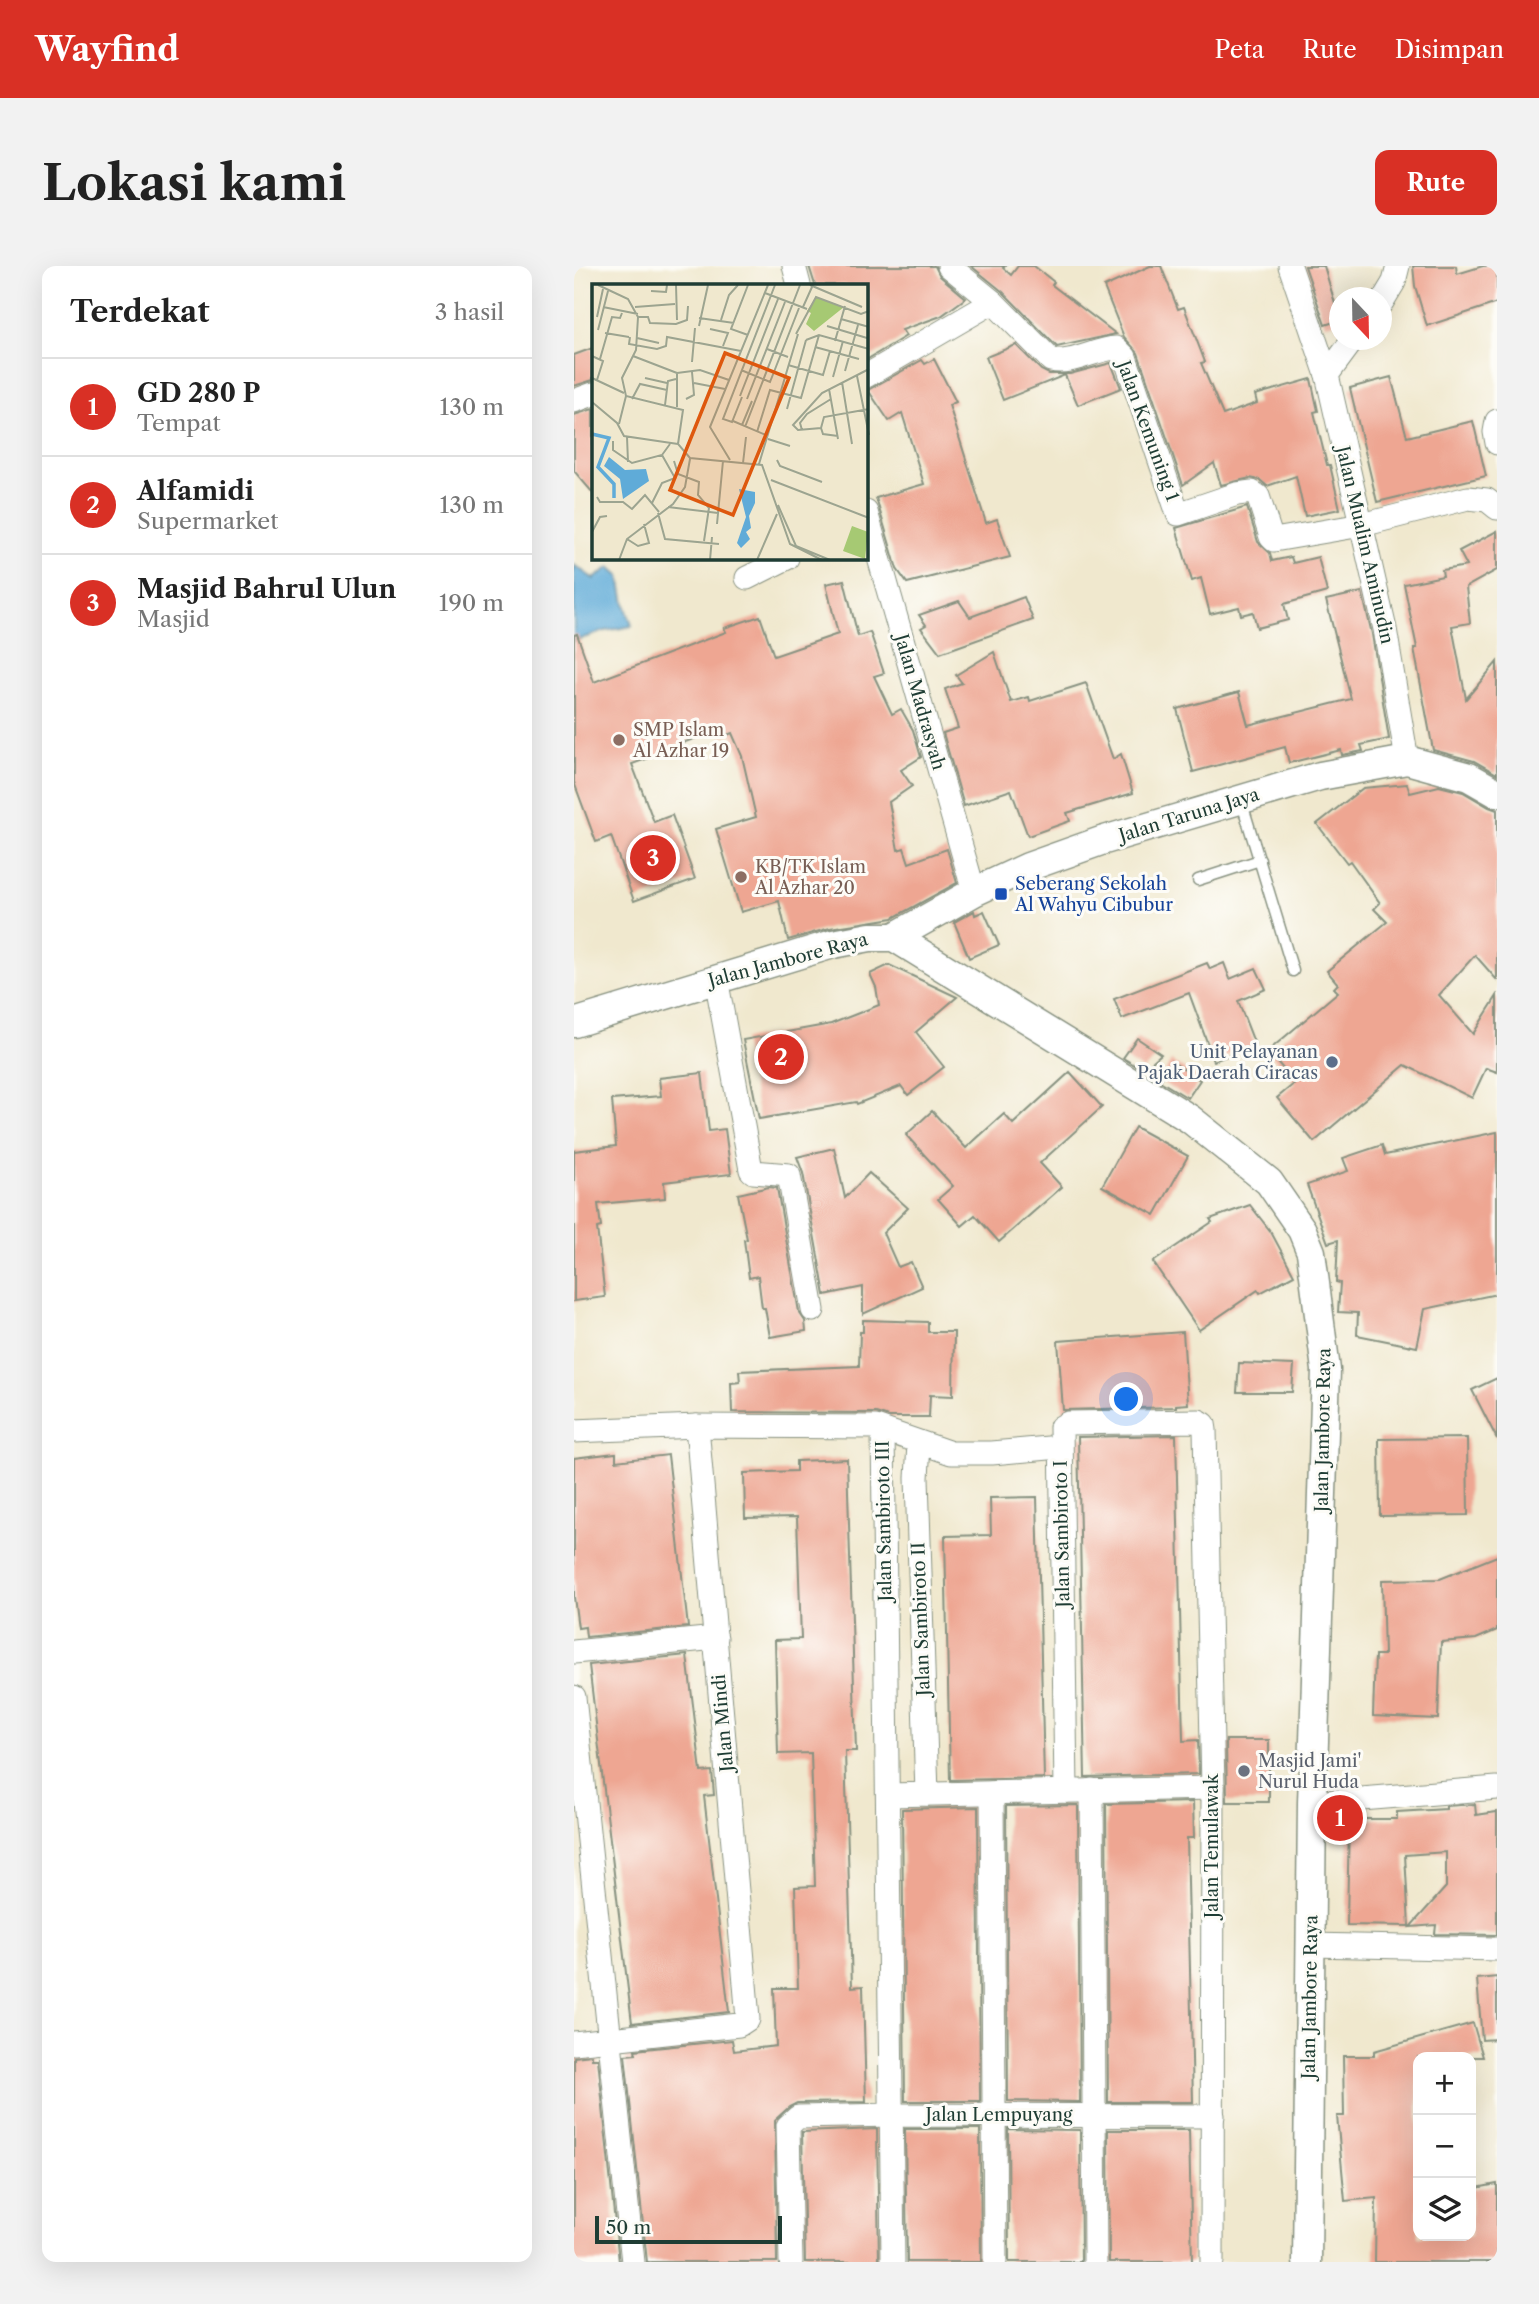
<!DOCTYPE html>
<html lang="id">
<head>
<meta charset="utf-8">
<style>
	body { margin:0; font-family:"Libre Caslon Text",serif; background:#f2f2f2; color:#222 }
	.controls { position:absolute; right:21px; bottom:21px; display:grid; overflow:hidden; border-radius:14px; box-shadow:0 7px 28px #0002 }
	.controls button { width:63px; height:63px; display:grid; place-items:center; padding:0; border:0; border-bottom:2px solid #e0e0e0; background:#fff; color:#222; font:35px sans-serif }
	.compass { position:absolute; left:755px; top:21px; width:63px; height:63px; border-radius:50%; background:#fff; box-shadow:0 7px 28px #0002; rotate:158deg }
	.scale { position:absolute; left:21px; bottom:18px; width:187px; box-sizing:border-box; padding-left:7px; border:4px solid #1f3d34; border-top:0; font-size:19px; line-height:24px; white-space:nowrap; color:#1f3d34; -webkit-text-stroke:5px #fdfcf7; paint-order:stroke }
	.you { position:absolute; left:553px; top:1134px; width:24px; height:24px; margin:-18px; border:5px solid #fff; border-radius:50%; background:#1a73e8; box-shadow:0 0 0 10px #1a73e833 }
	.badge { display:grid; place-items:center; width:46px; height:46px; border-radius:50%; background:#d93025; color:#fff; font-size:23px; font-weight:700 }
	.pin { position:absolute; translate:-50% -50%; border:4px solid #fff; box-shadow:0 2px 7px #0006 }
	.list { margin:0; padding:0; list-style:none }
	h2 { display:flex; justify-content:space-between; align-items:center; height:91px; margin:0; padding:0 28px; font-size:30px }
	h2 small { font-size:23px; font-weight:400; color:#767676 }
	.list li { display:grid; grid-template-columns:46px 1fr auto; gap:21px; align-items:center; box-sizing:border-box; height:98px; padding:0 28px; border-top:2px solid #e0e0e0 }
	.list b { display:block; font-size:26px; white-space:nowrap }
	.list p { margin:0; font-size:23px; white-space:nowrap; color:#767676 }
	.list em { font-size:23px; font-style:normal; color:#767676 }
	.icon { flex:none; width:38px; height:38px; fill:none; stroke:currentColor; stroke-width:2; stroke-linecap:round; stroke-linejoin:round }
	.map { position:relative; flex:none; width:923px; height:1996px; overflow:hidden; border-radius:14px }
	header { display:flex; align-items:center; gap:42px; box-sizing:border-box; height:98px; padding:0 35px; background:#d93025; color:#fff }
	header strong { font-size:33px }
	nav { display:flex; gap:38px; margin-inline-start:auto; font-size:24px }
	.intro { display:flex; align-items:center; justify-content:space-between; box-sizing:border-box; height:168px; padding:0 42px }
	h1 { margin:0; font-size:49px }
	.button { padding:18px 32px; border-radius:14px; background:#d93025; color:#fff; font-size:24px; font-weight:700 }
	main { display:flex; gap:42px; padding:0 42px }
	aside { flex:1; background:#fff; border-radius:14px; box-shadow:0 7px 28px #0002 }
	.map>svg:first-child { display:block }
	.water { fill:#5fabd8; stroke:#3f7486; stroke-width:2 }
	.building { fill:#eea692 }
	.lines { fill:none; stroke-linecap:round; stroke-linejoin:round }
	.service-casing { stroke:#889281; stroke-width:13 }
	.minor-casing { stroke:#889281; stroke-width:25 }
	.tertiary-casing { stroke:#889281; stroke-width:31 }
	.service { stroke:#fff; stroke-width:10 }
	.minor { stroke:#fff; stroke-width:23 }
	.tertiary { stroke:#fff; stroke-width:28 }
	.education-dot { fill:#8d6e63; stroke:#fdfcf7; stroke-width:2.5 }
	.transit-dot { fill:#1a4fb4; stroke:#fdfcf7; stroke-width:2.5 }
	.service-dot { fill:#5c6f8a; stroke:#fdfcf7; stroke-width:2.5 }
	.worship-dot { fill:#6b7280; stroke:#fdfcf7; stroke-width:2.5 }
	.labels { text-anchor:middle; stroke-width:6; stroke-linejoin:round; paint-order:stroke }
	.street-label { font-size:18px; fill:#1f3d34; stroke:#fdfcf7 }
	.education-label { font-size:18px; fill:#785e54; stroke:#fdfcf7; text-anchor:start }
	.transit-label { font-size:18px; fill:#164399; stroke:#fdfcf7; text-anchor:start }
	.service-label { font-size:18px; fill:#4e5e75; stroke:#fdfcf7; text-anchor:end }
	.worship-label { font-size:18px; fill:#5b616d; stroke:#fdfcf7; text-anchor:start }
	.inset-river { fill:none; stroke:#5fabd8; stroke-width:3.5 }
	.inset-road { fill:none; stroke:#9ca490; stroke-width:2 }
	.view { fill:#de580e; fill-opacity:0.15; stroke:#de580e; stroke-width:3.5 }
	.inset-edge { fill:none; stroke:#1f3d34; stroke-width:3.5 }
</style>
</head>
<body>
<header>
<strong>Wayfind</strong>
<nav><a>Peta</a><a>Rute</a><a>Disimpan</a></nav>
</header>
<div class="intro"><h1>Lokasi kami</h1><a class="button">Rute</a></div>
<main>
<aside>
<h2>Terdekat<small>3 hasil</small></h2>
<ul class="list">
<li><span class="badge">1</span><div><b>GD 280 P</b><p>Tempat</p></div><em>130 m</em></li>
<li><span class="badge">2</span><div><b>Alfamidi</b><p>Supermarket</p></div><em>130 m</em></li>
<li><span class="badge">3</span><div><b>Masjid Bahrul Ulun</b><p>Masjid</p></div><em>190 m</em></li>
</ul>
</aside>
<div class="map">
<svg width="923" height="1996" viewBox="0 0 923 1996">
	<rect width="100%" height="100%" fill="#fdfcf7"/>
	<filter id="ink" filterUnits="userSpaceOnUse"><feTurbulence type="fractalNoise" baseFrequency=".0143" numOctaves="2"/><feDisplacementMap in="SourceGraphic" scale="14" xChannelSelector="R" yChannelSelector="G"/><feConvolveMatrix kernelMatrix="1 2 1 2 8 2 1 2 1" color-interpolation-filters="sRGB"/></filter>
	<filter id="wash" filterUnits="userSpaceOnUse"><feTurbulence type="fractalNoise" baseFrequency=".00686" numOctaves="4" result="noise"/><feDisplacementMap in="SourceGraphic" scale="28" xChannelSelector="R" yChannelSelector="G"/><feGaussianBlur stdDeviation="1.57" result="paint"/><feColorMatrix in="noise" values="0 0 0 0 0 0 0 0 0 0 0 0 0 0 0 0 0 1.4 0 .05"/><feComposite in="paint" operator="in"/></filter>
	<g filter="url(#wash)">
		<rect width="100%" height="100%" fill="#f0e8ce"/>
		<path class="water" d="M0,299l20,14 16,-12 10,9 5,28 7,22 -27,5 -31,10z"/>
		<g id="blocks">
			<g class="building">
				<path d="M235,0h126l5,10 26,22 -25,18 -39,14 4,6 -40,24v-75h-51z"/>
				<path d="M397,0h34l-2,2 8,7 7,-9h16l20,16 -2,3 64,49 -59,13 -54,-55z"/>
				<path d="M576,0h11l17,43 6,-2 21,55 -4,1 22,52 34,-12 -2,-8 56,-16 7,32 -4,1 13,53h3l10,44 -35,7 -9,-40 -29,10 -7,-6 -10,-2 -29,7 -7,-22 -31,22 -45,-132 -14,-16 -20,-50z"/>
				<path d="M731,0h19l16,54 -15,5z"/>
				<path d="M839,0h43l1,8 26,-8h14v37l-70,23 -12,-40z"/>
				<path d="M442,79l25,25 8,4h21l41,-11 10,25 -43,17 -13,-30 -62,25 -17,-43z"/>
				<path d="M19,82v32l-19,6v-31z"/>
				<path d="M360,93l22,43 -7,3 37,118 11,-4 13,38 -103,26 -10,-14 -21,-71 48,-14 -22,-71 -13,8 -21,-31 54,-30 3,4z"/>
				<path d="M817,111l16,60 66,-16 13,55 -109,26 -27,-114z"/>
				<path d="M19,143v84l-19,-22v-56z"/>
				<path d="M673,241l11,35 12,11 2,8 19,-4 2,6 25,-6 9,35 -43,12 4,16 -31,8 -4,-16 -12,3 -2,-8 -29,7 -9,-36 -9,3 -16,-53z"/>
				<path d="M923,265v39l-31,17 4,36 -18,3 14,73 31,-37v112l-23,-13 -41,-11 -19,-102h3l-13,-64 39,-8 -1,-6 25,-4 -8,-15z"/>
				<path d="M270,314l14,56 12,-4 14,41 -10,3 18,38 9,-5 12,21 8,27 -20,13 11,16 -23,16 9,48 6,-2 5,15 38,-14 10,34 -64,35 -63,10 -42,12 -9,-39 -38,11 -25,-83 40,-12 -14,-61 -10,-23 -10,4 -3,-7 -51,18 1,3 -37,13 22,58 18,-7 23,64 -61,22 -23,-65 -15,6 -22,-60v-147l3,-1 17,48 132,-50 -2,-4 36,-12 14,40 64,-22 -12,-50z"/>
				<path d="M788,326l10,42 17,105 -28,6 2,6 -21,4 -1,-5 -52,13 -4,-16 -92,25 -16,-63 62,-17 9,33 103,-26 -25,-99z"/>
				<path d="M450,331l9,23 -93,33 -19,-25 5,-3 -7,-10 40,-14 11,16z"/>
				<path d="M420,386l17,50 18,-5 1,4 56,-18 27,76 8,-5 12,39 -66,20 3,8 -42,15 -17,-46 -47,16 -21,-73 15,-5 -13,-39 17,-6 -6,-8z"/>
				<path d="M833,518l3,9 29,-7 24,6 26,15 8,3v170l-22,-25 -36,40 34,39 24,-38v76l-11,-4 -14,30 -67,-33 -91,77 -37,-44 18,-15 -27,-32 70,-59 -4,-4 4,-4 -11,-13 60,-49 -13,-13 6,-6 -30,-42 -3,2 -30,-39 46,-36z"/>
				<path d="M400,645l1,4 9,-4 15,34 -30,13 -15,-36z"/>
				<path d="M633,697l3,6 14,-6 6,16 26,-11 10,21 -28,12 17,44 -41,16 -25,-68 -67,26 -8,-20z"/>
				<path d="M315,699l68,32 -41,35 28,35 -36,28 -7,-9 -44,18 -1,-2 -97,17 -16,-79 88,-16 48,-19 -3,-18 -6,-13z"/>
				<path d="M563,772l24,16 -18,16 -20,-12z"/>
				<path d="M597,795l29,19 -12,18 -28,-17z"/>
				<path d="M496,806l32,35 -62,56 22,24 -63,55 -24,-27 -13,11 -24,-27 15,-13 -47,-51 26,-24 34,37 38,-34 9,10z"/>
				<path d="M128,807l7,58 16,-2 6,45 -67,8 1,16 -67,6 3,23 -4,1 8,69 -31,4v-150l42,-5 -4,-46 49,-4 -2,-18z"/>
				<path d="M561,861l53,29 -33,59 -53,-29z"/>
				<path d="M923,866v162l-72,15 -8,38 -60,-12 1,-22 -20,-1 2,-29 -4,-1 2,-42 -10,3 -21,-58 41,-14 -5,-13 39,-13 3,10z"/>
				<path d="M260,882l11,50 24,-25 39,35 -25,25 15,34 13,-5 11,25 -59,27v-27l-38,8 -22,-122 -6,-16z"/>
				<path d="M195,921l8,1 22,124 6,9 1,10 -36,6 -5,-29h-3l-4,-32 -9,2 -5,-38 3,-1 -9,-45z"/>
				<path d="M676,939l21,27 23,43 -34,18 -2,-3 -59,40 -46,-68 59,-40 -2,-3z"/>
				<path d="M289,1054l65,2v10h26l-1,64 -23,-1 -1,22h-40l-13,-4 -144,-1 -1,-29 9,-1 -1,-11 120,-5 1,-34h3z"/>
				<path d="M609,1066l5,72 -12,1v2l-113,3 -5,-69z"/>
				<path d="M665,1097l55,2 -2,27h-55z"/>
				<path d="M923,1112v61l-25,-49z"/>
				<path d="M602,1169l7,306 15,-1 1,34 -114,3 -7,-340z"/>
				<path d="M893,1172l1,77 -88,1 -1,-77z"/>
				<path d="M42,1187v8l52,-6 20,172 -102,10 -1,-10 -7,1 -4,-31v-139z"/>
				<path d="M273,1193l9,292h-11l7,236 11,-1 3,116 -69,1 -8,4 -14,13 2,142h-130l-22,-207 11,-1 -1,-4 97,-10 2,11 42,-5 -2,-58h24l-3,-101 20,-1 -4,-133 -33,1 -3,-114 26,-1 -4,-122 -52,1 -1,-45 52,-2v-10z"/>
				<path d="M463,1231l7,281 -94,2 -5,-244 46,-1 -1,-37z"/>
				<path d="M923,1290v74l-21,9 -35,3 -3,77 -65,-3 2,-61h9l-2,-75 58,-1z"/>
				<path d="M113,1389l14,117 11,-1 2,24 -10,1 25,216 -97,11 -43,-358z"/>
				<path d="M652,1474h43v62h-42z"/>
				<path d="M619,1536l1,36h-7l6,264h-85l-2,-298z"/>
				<path d="M901,1538l1,11 21,-3v123l-62,-1 1,-9 -26,2 36,-40v-35l-41,3 4,71 -62,-1 2,-106h48v-7l49,-3v-3z"/>
				<path d="M504,1539l2,297 -72,-1 -2,-295z"/>
				<path d="M404,1541l2,294h-75l-3,-292z"/>
				<path d="M923,1711v62l-15,1 -5,-61z"/>
				<path d="M899,1757l10,34h-65v179h53v-47l26,-5v78h-122l1,-64 -31,3 -8,-85h7l-1,-60h31v-5z"/>
				<path d="M18,1789v4h6l21,203h-45v-205z"/>
				<path d="M303,1863l2,133h-74l-3,-130z"/>
				<path d="M331,1863h75l1,133h-74z"/>
				<path d="M434,1863l72,1 1,132h-72z"/>
				<path d="M534,1864h81l3,132h-83z"/>
			</g>
		</g>
	</g>
	<g filter="url(#ink)">
		<use href="#blocks" fill-opacity="0" stroke="#889281" stroke-width="2"/>
		<g class="lines">
			<g class="service-casing">
				<g id="service">
					<path d="M667,534l52,171"/>
					<path d="M624,614l62,-20"/>
				</g>
			</g>
			<g class="minor-casing">
				<g id="minor">
					<path d="M220,0l5,19"/>
					<path d="M375,0l44,36 58,58c21,5 44,-11 65,-12l9,9 53,157 59,-20 15,-2 6,4 13,41 3,3 88,-15 106,-27 19,2 10,8"/>
					<path d="M716,0l37,109"/>
					<path d="M808,36l12,-20 4,-16"/>
					<path d="M779,74l-26,35 58,254 22,131"/>
					<path d="M292,110l127,-74"/>
					<path d="M0,135l19,-7"/>
					<path d="M923,155l-2,11 2,11"/>
					<path d="M292,246l108,380"/>
					<path d="M173,312l40,-20"/>
					<path d="M142,712l35,192 2,2 36,3 24,135"/>
					<path d="M307,1164l2,3 10,829"/>
					<path d="M0,1165l123,-5 179,1 75,26h41l68,-6"/>
					<path d="M345,1178l-2,34 10,316"/>
					<path d="M0,1386l142,-14"/>
					<path d="M0,1431l59,565"/>
					<path d="M518,1524l3,472"/>
					<path d="M492,1525l-5,-364 7,-4 131,-2 5,3 1,6 8,358 -1,474"/>
					<path d="M418,1527l3,469"/>
					<path d="M314,1529l325,-7"/>
					<path d="M738,1537l185,-15"/>
					<path d="M737,1679l186,4"/>
					<path d="M0,1777l165,-18 9,-6 -51,-593"/>
					<path d="M217,1996l-3,-136 10,-9 94,-2 321,1"/>
				</g>
			</g>
			<g class="tertiary-casing">
				<g id="tertiary">
					<path d="M320,671l80,-45 54,-25 73,-26 219,-65 87,-16 62,17 28,16"/>
					<path d="M0,757l259,-79 37,-7h24l296,182 79,63 33,48 9,22 15,118 -14,433 -5,459"/>
				</g>
			</g>
			<use href="#service" class="service"/>
			<use href="#minor" class="minor"/>
			<use href="#tertiary" class="tertiary"/>
		</g>
	</g>
	<g class="education-dot">
		<circle cx="45" cy="474" r="7"/>
		<circle cx="167" cy="611" r="7"/>
	</g>
	<rect class="transit-dot" x="420" y="621" width="14" height="14" rx="3.5"/>
	<circle class="service-dot" cx="758" cy="796" r="7"/>
	<circle class="worship-dot" cx="670" cy="1505" r="7"/>
	<g class="labels">
		<g class="street-label">
			<text transform="translate(574 165) rotate(70)" y="6">Jalan Kemuning 1</text>
			<text transform="translate(791 279) rotate(77)" y="6">Jalan Mualim Aminudin</text>
			<text transform="translate(346 436) rotate(74)" y="6">Jalan Madrasyah</text>
			<text transform="translate(615 549) rotate(-17)" y="6">Jalan Taruna Jaya</text>
			<text transform="translate(214 694) rotate(-15)" y="6">Jalan Jambore Raya</text>
			<text transform="translate(749 1164) rotate(-89)" y="6">Jalan Jambore Raya</text>
			<text transform="translate(310 1255) rotate(-91)" y="6">Jalan Sambiroto III</text>
			<text transform="translate(488 1268) rotate(-91)" y="6">Jalan Sambiroto I</text>
			<text transform="translate(347 1353) rotate(-92)" y="6">Jalan Sambiroto II</text>
			<text transform="translate(149 1457) rotate(-95)" y="6">Jalan Mindi</text>
			<text transform="translate(638 1580) rotate(-90)" y="6">Jalan Temulawak</text>
			<text transform="translate(736 1731) rotate(-89)" y="6">Jalan Jambore Raya</text>
			<text x="425" y="1855">Jalan Lempuyang</text>
		</g>
		<g class="education-label">
			<text x="59" y="470">SMP Islam<tspan x="59" dy="21">Al Azhar 19</tspan></text>
			<text x="181" y="607">KB/TK Islam<tspan x="181" dy="21">Al Azhar 20</tspan></text>
		</g>
		<g class="transit-label">
			<text x="441" y="624">Seberang Sekolah<tspan x="441" dy="21">Al Wahyu Cibubur</tspan></text>
		</g>
		<g class="service-label">
			<text x="744" y="792">Unit Pelayanan<tspan x="744" dy="21">Pajak Daerah Ciracas</tspan></text>
		</g>
		<g class="worship-label">
			<text x="684" y="1501">Masjid Jami'<tspan x="684" dy="21">Nurul Huda</tspan></text>
		</g>
	</g>
	<g transform="translate(18 18)">
		<rect width="276" height="276" fill="#f0e8ce"/>
		<path d="M224,13l28,10 -30,24 -8,-7 5,-11 -4,-2zM260,242l16,6 -3,27 -22,-8z" fill="#a6c973"/>
		<path d="M17,173l16,13 21,-1 3,12 -26,18 -3,-20 -16,-13zM147,205l16,3v11l-6,13 2,12 -5,4 4,7 -9,9 -4,-5 9,-26z" fill="#5fabd8"/>
		<path class="inset-river" d="M0,150l17,4 -11,29 16,17v14"/>
		<path class="inset-road" d="M6,1l30,14 10,18 -2,33 -14,28 4,18 57,14 -5,34 12,14 72,7 28,79 32,16M84,1l1,35M156,1l-17,44 17,6M218,1l52,22M59,7l15,1 1,-7M173,9l42,16M11,23l35,7M43,23l40,-3M211,23l9,-20M5,33l6,-28M46,33h10l2,6 26,1 11,-4 1,-14M107,34l35,5M249,35l28,8M129,36l8,-25 9,-10M107,42l9,-41M235,42l40,12M118,45l18,4 -5,13M6,46l10,-39M13,49l24,4M204,50l20,-37 45,17 8,-3M38,53l-1,7 28,5 9,-3 1,-9 74,14M45,54l22,5M214,56l13,-5 50,14M243,57l10,-35M223,63l44,12M175,65l21,8M0,72l11,5 -6,19M41,72l44,17M8,75l12,-42 8,1 2,-5M100,78l3,-34M196,81l35,10 7,-24M277,85l-47,24 -29,32 5,5 23,-2 3,-11 45,-8M149,86l29,12 29,-74M253,87l13,-46M85,89l23,-3 29,10M85,89v34M265,92l12,59M241,93l10,-36M0,94l32,15M53,94l22,5M250,98l10,62M102,99l31,6M237,105l9,50M148,112l38,-97M150,113l-10,25 -9,-3 52,-134M40,115l8,-15 27,6M94,115l8,-4 -2,-23M155,115l38,-97M0,118l25,21 7,13 54,8M73,121l3,-24 8,-2M195,125l19,-69M141,137l35,15M27,140l7,-28M150,141l10,-24M153,143l55,-142M229,144l2,6 15,2M210,146l-2,-7 7,-9 24,-15M165,148l13,-42 31,8 18,-63M35,153l1,25M176,155l22,7M21,157v9l19,13 30,-8 8,-11M138,176l-20,-33 58,-142M185,176l3,6 42,16M82,177l4,13 21,8 -1,13 11,13 -5,33M151,179l3,-26M167,180l39,-130M179,196l98,38M5,213l3,5h23l9,7 13,-14 14,17M60,219l10,-20 13,-5 -13,-23M186,221l18,41 34,14M76,223l50,6M66,229l7,26 54,5M125,240l6,-63M0,248l8,-15 7,-1M35,255l11,7 11,-3 -5,-19M27,276l8,-21 46,-35 12,-17 5,-28M118,276l2,-23M165,276l20,-46"/>
		<path class="view" d="M133,69l64,25 -56,137 -63,-25z"/>
		<rect width="276" height="276" class="inset-edge"/>
	</g>
</svg>
<div class="controls">
<button>+</button>
<button>−</button>
<button><svg class="icon" aria-label="layers" viewBox="0 0 24 24"><path d="M12 4l9 5-9 5-9-5zM3 14l9 5 9-5"/></svg></button>
</div>
<svg class="compass" viewBox="-18 -18 36 36"><path d="M0-13l5 13h-10z" fill="#e53935"/><path d="M0 13l5-13h-10z" fill="#767676"/></svg>
<div class="scale">50 m</div>
<div class="you"></div>
<div class="pin badge" style="left:766px;top:1552px">1</div>
<div class="pin badge" style="left:207px;top:791px">2</div>
<div class="pin badge" style="left:79px;top:592px">3</div>
</div>
</main>
</body>
</html>
